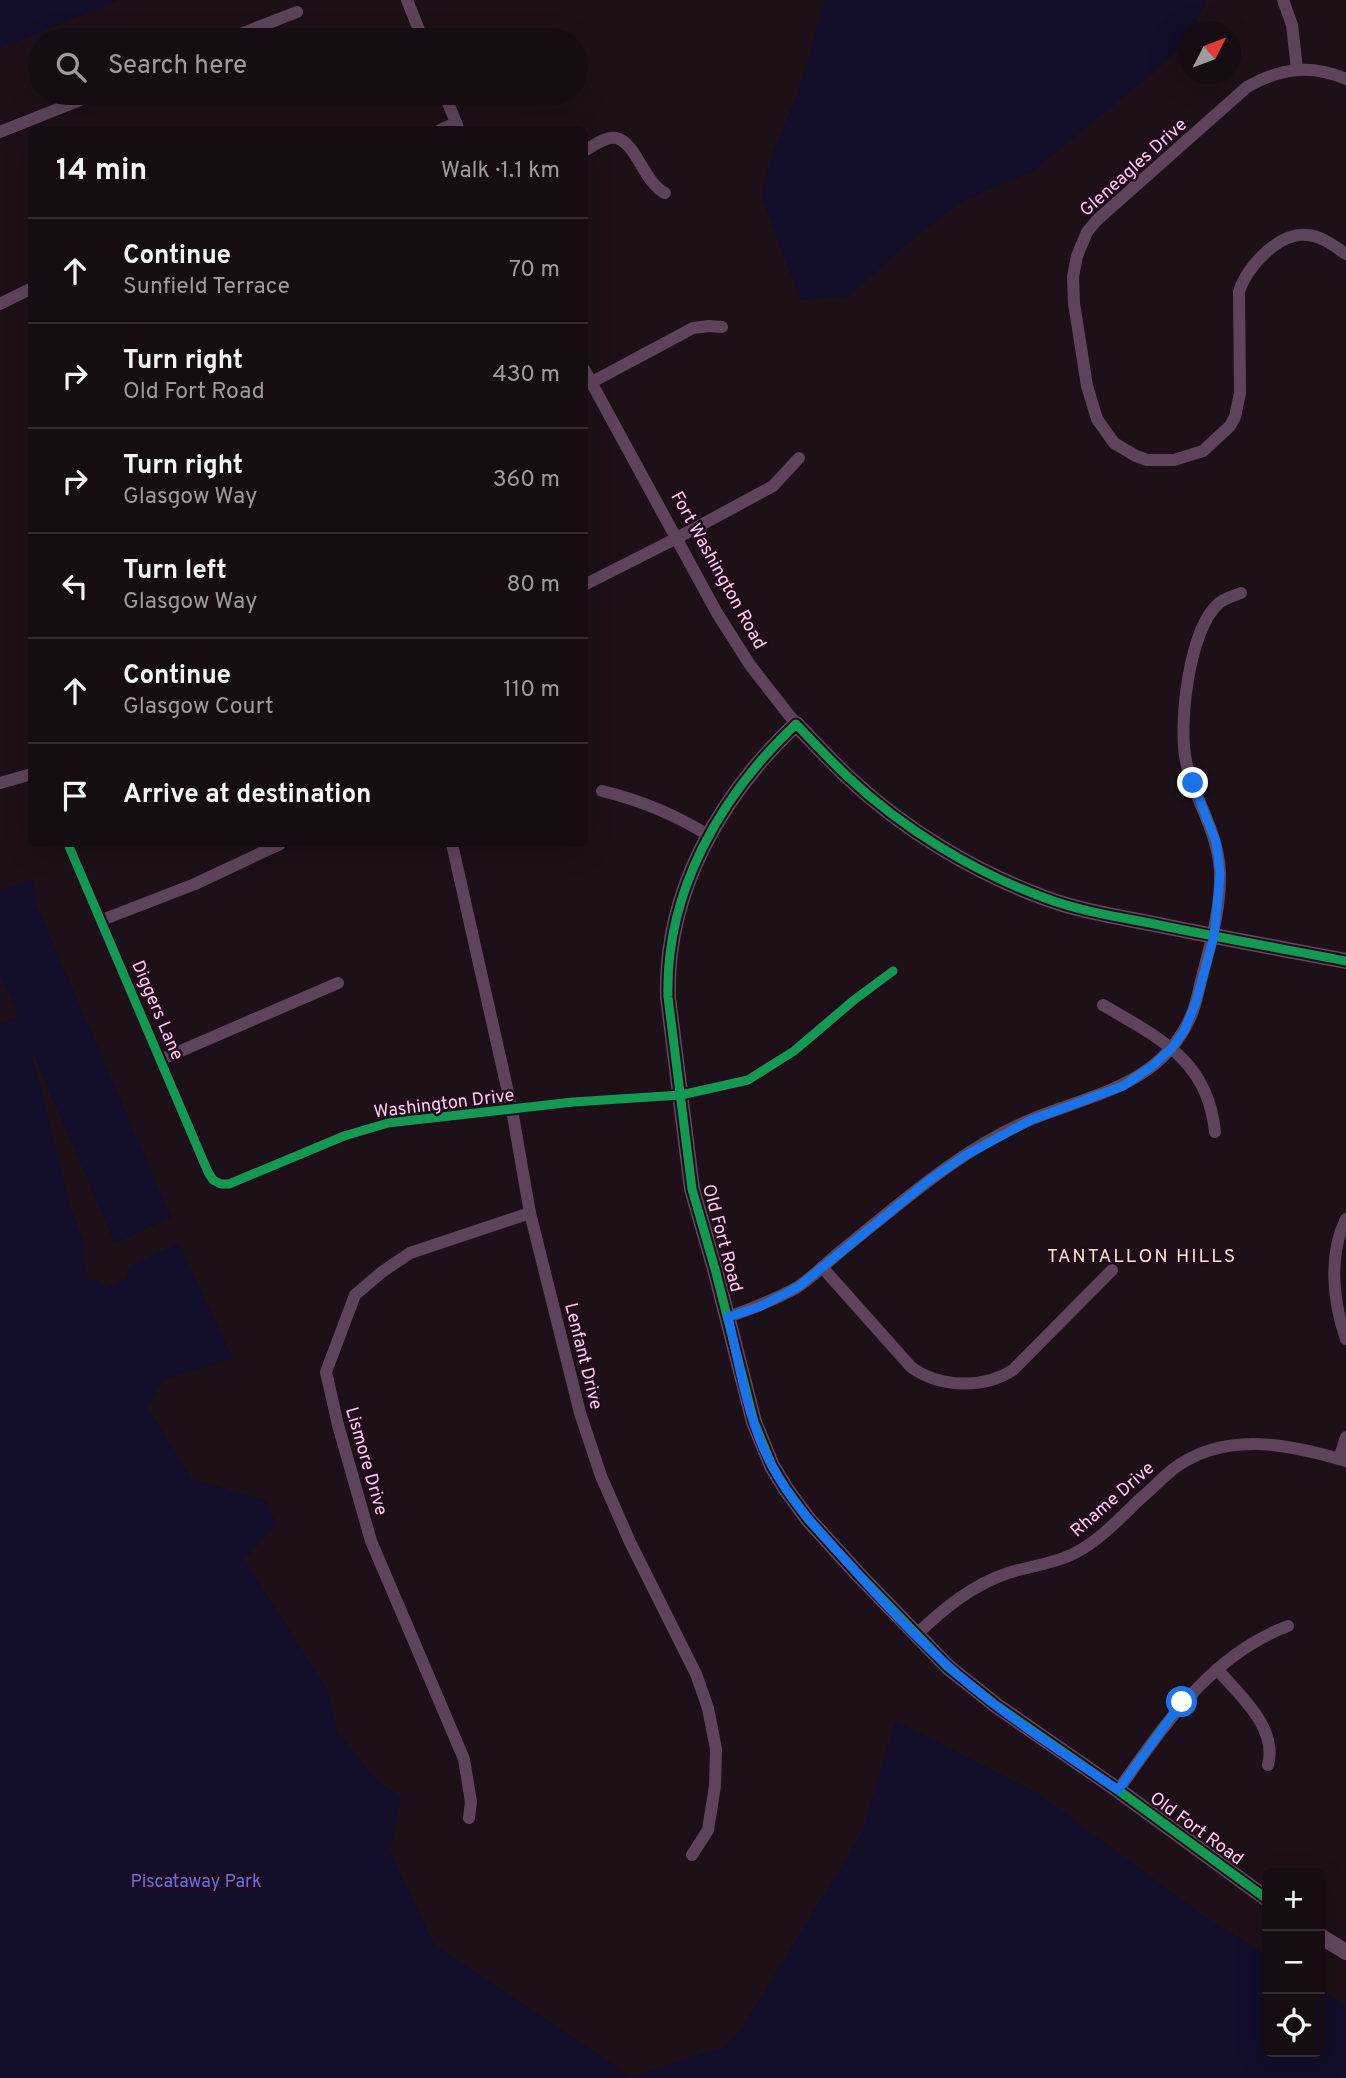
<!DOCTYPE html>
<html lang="en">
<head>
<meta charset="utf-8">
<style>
	body { margin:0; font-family:Overpass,sans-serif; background:#1f151c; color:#f1f3f6 }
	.controls { position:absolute; right:21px; bottom:21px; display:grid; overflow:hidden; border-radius:10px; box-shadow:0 7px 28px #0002 }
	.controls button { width:63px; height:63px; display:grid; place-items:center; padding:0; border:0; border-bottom:2px solid #352c33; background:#160c13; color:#f1f3f6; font:35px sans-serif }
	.compass { position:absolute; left:1178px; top:21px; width:63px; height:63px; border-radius:50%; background:#160c13; box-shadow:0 7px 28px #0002; rotate:48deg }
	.stop { position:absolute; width:21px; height:21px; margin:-16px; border:5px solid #1a73e8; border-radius:50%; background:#fff }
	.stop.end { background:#1a73e8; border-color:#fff; box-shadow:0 2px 7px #0008 }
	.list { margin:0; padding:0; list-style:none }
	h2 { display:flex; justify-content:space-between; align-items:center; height:91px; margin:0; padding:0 28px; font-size:30px }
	h2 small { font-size:23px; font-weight:400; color:#9e9ba0 }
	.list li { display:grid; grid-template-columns:46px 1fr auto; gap:21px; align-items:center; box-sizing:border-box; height:105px; padding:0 28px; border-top:2px solid #352c33 }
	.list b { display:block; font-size:26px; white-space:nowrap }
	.list p { margin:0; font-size:23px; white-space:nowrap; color:#9e9ba0 }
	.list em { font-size:23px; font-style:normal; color:#9e9ba0 }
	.icon { flex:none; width:38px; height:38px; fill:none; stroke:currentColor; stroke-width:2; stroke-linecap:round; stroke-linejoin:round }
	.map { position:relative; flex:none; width:1346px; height:2078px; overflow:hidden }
	.search { position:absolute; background:#160c13; box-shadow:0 7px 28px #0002; left:28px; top:28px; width:560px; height:77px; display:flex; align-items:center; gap:18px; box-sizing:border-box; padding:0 24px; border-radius:38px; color:#9e9ba0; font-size:26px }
	.panel { position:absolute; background:#160c13; box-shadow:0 7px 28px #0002; left:28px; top:126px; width:560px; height:721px; border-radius:10px }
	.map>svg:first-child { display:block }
	.green { fill:#130e29 }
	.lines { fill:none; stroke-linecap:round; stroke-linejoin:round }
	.street { stroke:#5e445a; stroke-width:12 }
	.secondary { stroke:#64475f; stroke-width:16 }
	.cycleway-casing { stroke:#220b1b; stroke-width:13 }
	.cycleway { stroke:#139951; stroke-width:9 }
	.route { stroke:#1a73e8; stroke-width:9 }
	.labels { text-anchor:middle; stroke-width:5; stroke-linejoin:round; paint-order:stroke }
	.street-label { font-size:18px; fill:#ffccf3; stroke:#220b1b }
	.park-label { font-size:18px; fill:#6172ea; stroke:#220b1b }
	.neighbourhood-label { font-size:19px; letter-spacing:2px; fill:#ffe6ce; stroke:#220b1b }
</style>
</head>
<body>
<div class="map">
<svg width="1346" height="2078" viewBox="0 0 1346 2078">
	<rect width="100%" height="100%" fill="#1d1019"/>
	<g class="green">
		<path d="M0,0h119l-119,48z"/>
		<path d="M825,0h381l-13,31 -5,1v7l-34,33 -123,100 -69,29 -55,43 -58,52 -48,4 -40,-104 12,-44 25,-58z"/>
		<path d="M32,880l5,27 134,310 -56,26 -86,-200 43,170 13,31 -2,10 6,26h8l8,9 22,-11 2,-11 50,-24 54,116 -69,20 -17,29 46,72 72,20 11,25 -32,34 82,129 12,45 38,47 25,17 -11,54 43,92 198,134 91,-29 17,-15 124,-201 32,-111 142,72 164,121 66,42v96h53v-62l26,16v72h-1346v-1055l19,-6 -19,-43v-84z"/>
	</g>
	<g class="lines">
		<g class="street">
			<path d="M407,0l16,40"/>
			<path d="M1283,0l9,25 5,44"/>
			<path d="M225,40l72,-28"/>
			<path d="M1346,79c-35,-15 -66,-11 -99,8l-150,133 -10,12 -10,24 -4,21 1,26 13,83 10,33 17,24 22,13 11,4h27l29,-9 27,-25 5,-9 5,-24 -1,-101c7,-25 40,-60 68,-57 15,1 27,11 39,19"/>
			<path d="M444,93l15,37"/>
			<path d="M440,130l16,-7"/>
			<path d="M0,132l98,-39"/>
			<path d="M584,151c9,-5 22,-15 32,-13 20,4 28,45 49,55"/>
			<path d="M0,304l32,-16"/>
			<path d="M584,369l133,244 33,52 46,59"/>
			<path d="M592,382l101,-54 16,-2 13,1"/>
			<path d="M584,585l93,-47 96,-52 26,-28"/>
			<path d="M0,783l32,-9"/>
			<path d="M602,791c38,9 72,23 106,44"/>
			<path d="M68,844l140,328 5,8 8,4h8l115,-48 44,-13 185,-21 108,-7 67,-15 46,-29 60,-51 39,-29"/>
			<path d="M452,844l60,266 18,103 50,200 21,63 29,66 66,132 12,34 8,41 -1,37 -7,44 -16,25"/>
			<path d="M102,920l93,-36 85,-40"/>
			<path d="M1103,1005c56,33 105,55 112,127"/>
			<path d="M162,1059l176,-76"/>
			<path d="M1346,1219c-18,36 -13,83 0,120"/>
			<path d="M822,1267l89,100c29,21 73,22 102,3l99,-100"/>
			<path d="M728,1317c23,-8 46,-17 68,-29 16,-10 30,-25 45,-37 60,-48 119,-102 191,-132 61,-25 129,-34 159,-103 5,-11 7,-23 10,-35 9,-36 20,-71 19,-109 -2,-42 -26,-72 -34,-111 -8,-36 3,-131 32,-157 6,-6 15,-8 23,-11"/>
			<path d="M1339,1459l7,-22"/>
			<path d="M916,1635c27,-26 56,-50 92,-62 22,-7 46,-9 67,-20 25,-13 44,-34 65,-54 11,-9 21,-20 32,-29 52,-40 117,-26 174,-9"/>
			<path d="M1217,1669c22,26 61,58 51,96"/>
			<path d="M1118,1790c47,-65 92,-135 170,-164"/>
			<path d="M469,1818l2,-16 -7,-43 -93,-218 -33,-116 -12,-53 29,-77 27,-23 28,-19 120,-40"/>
		</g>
		<g class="secondary">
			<path d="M1267,1899l-149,-109 -121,-84 -49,-39 -89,-92 -51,-56 -22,-30 -14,-23 -18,-44 -39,-153 -23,-80 -24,-192c-3,-106 53,-202 128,-273 17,18 34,36 52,53 55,52 126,95 197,121 37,14 76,19 114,27 62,13 125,24 187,36"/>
			<path d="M1320,1936l26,16"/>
		</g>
		<g class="cycleway-casing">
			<g id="cycleway">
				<path d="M68,844l140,328 5,8 8,4h8l115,-48 44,-13 185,-21 108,-7 67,-15 46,-29 60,-51 39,-29"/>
				<path d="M1267,1899l-149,-109 -121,-84 -49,-39 -89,-92 -51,-56 -22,-30 -14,-23 -18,-44 -39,-153 -23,-80 -24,-192c-3,-106 53,-202 128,-273 17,18 34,36 52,53 55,52 126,95 197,121 37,14 76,19 114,27 62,13 125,24 187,36"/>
			</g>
		</g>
		<use href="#cycleway" class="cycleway"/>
	</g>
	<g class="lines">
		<path class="route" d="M1182,1702l-64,88c-50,-34 -102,-67 -148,-105 -44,-36 -83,-78 -120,-120 -29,-32 -59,-62 -79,-101 -24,-45 -31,-98 -43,-147l31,-10 39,-20 130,-106 38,-26 65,-35 92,-34 28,-19 21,-19 12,-17 12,-29 18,-66 5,-48 1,-16 -4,-30 -23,-59"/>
	</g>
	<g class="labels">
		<g class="street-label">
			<text transform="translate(1133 167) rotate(-42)" y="6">Gleneagles Drive</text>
			<text transform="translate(719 570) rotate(61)" y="6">Fort Washington Road</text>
			<text transform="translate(158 1010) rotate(67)" y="6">Diggers Lane</text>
			<text transform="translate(444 1103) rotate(-7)" y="6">Washington Drive</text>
			<text transform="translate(723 1238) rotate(75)" y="6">Old Fort Road</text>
			<text transform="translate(584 1356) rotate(76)" y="6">Lenfant Drive</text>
			<text transform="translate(367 1461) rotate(74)" y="6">Lismore Drive</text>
			<text transform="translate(1112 1499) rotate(-41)" y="6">Rhame Drive</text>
			<text transform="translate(1197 1828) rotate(36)" y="6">Old Fort Road</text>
		</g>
		<g class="park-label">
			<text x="196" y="1887">Piscataway Park</text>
		</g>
		<g class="neighbourhood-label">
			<text x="1142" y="1262">TANTALLON HILLS</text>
		</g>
	</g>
</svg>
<div class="controls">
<button>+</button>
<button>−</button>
<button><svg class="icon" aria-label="locate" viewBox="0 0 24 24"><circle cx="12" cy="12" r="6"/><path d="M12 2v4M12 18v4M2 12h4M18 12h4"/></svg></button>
</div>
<svg class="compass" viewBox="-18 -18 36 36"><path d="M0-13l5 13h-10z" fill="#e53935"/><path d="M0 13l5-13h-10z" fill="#9e9ba0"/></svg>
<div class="stop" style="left:1182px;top:1702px"></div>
<div class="stop end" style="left:1193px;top:783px"></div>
<div class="search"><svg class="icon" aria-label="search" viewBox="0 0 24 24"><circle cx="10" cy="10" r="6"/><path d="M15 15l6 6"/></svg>Search here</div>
<section class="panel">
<h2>14 min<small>Walk · 1.1 km</small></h2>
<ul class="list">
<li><svg class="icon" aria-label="ahead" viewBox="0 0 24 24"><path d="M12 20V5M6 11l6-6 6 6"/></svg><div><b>Continue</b><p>Sunfield Terrace</p></div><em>70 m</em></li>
<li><svg class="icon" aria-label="right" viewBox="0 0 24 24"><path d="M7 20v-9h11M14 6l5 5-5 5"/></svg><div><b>Turn right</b><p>Old Fort Road</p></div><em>430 m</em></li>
<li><svg class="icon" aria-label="right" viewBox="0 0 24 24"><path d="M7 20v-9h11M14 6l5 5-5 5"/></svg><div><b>Turn right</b><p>Glasgow Way</p></div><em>360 m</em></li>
<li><svg class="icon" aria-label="left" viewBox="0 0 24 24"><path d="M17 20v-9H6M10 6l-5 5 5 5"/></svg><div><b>Turn left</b><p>Glasgow Way</p></div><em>80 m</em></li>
<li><svg class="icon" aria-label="ahead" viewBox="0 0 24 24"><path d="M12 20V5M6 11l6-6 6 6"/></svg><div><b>Continue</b><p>Glasgow Court</p></div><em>110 m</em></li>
<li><svg class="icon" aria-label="arrive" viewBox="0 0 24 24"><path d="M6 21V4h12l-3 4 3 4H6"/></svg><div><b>Arrive at destination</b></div></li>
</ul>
</section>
</div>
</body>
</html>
